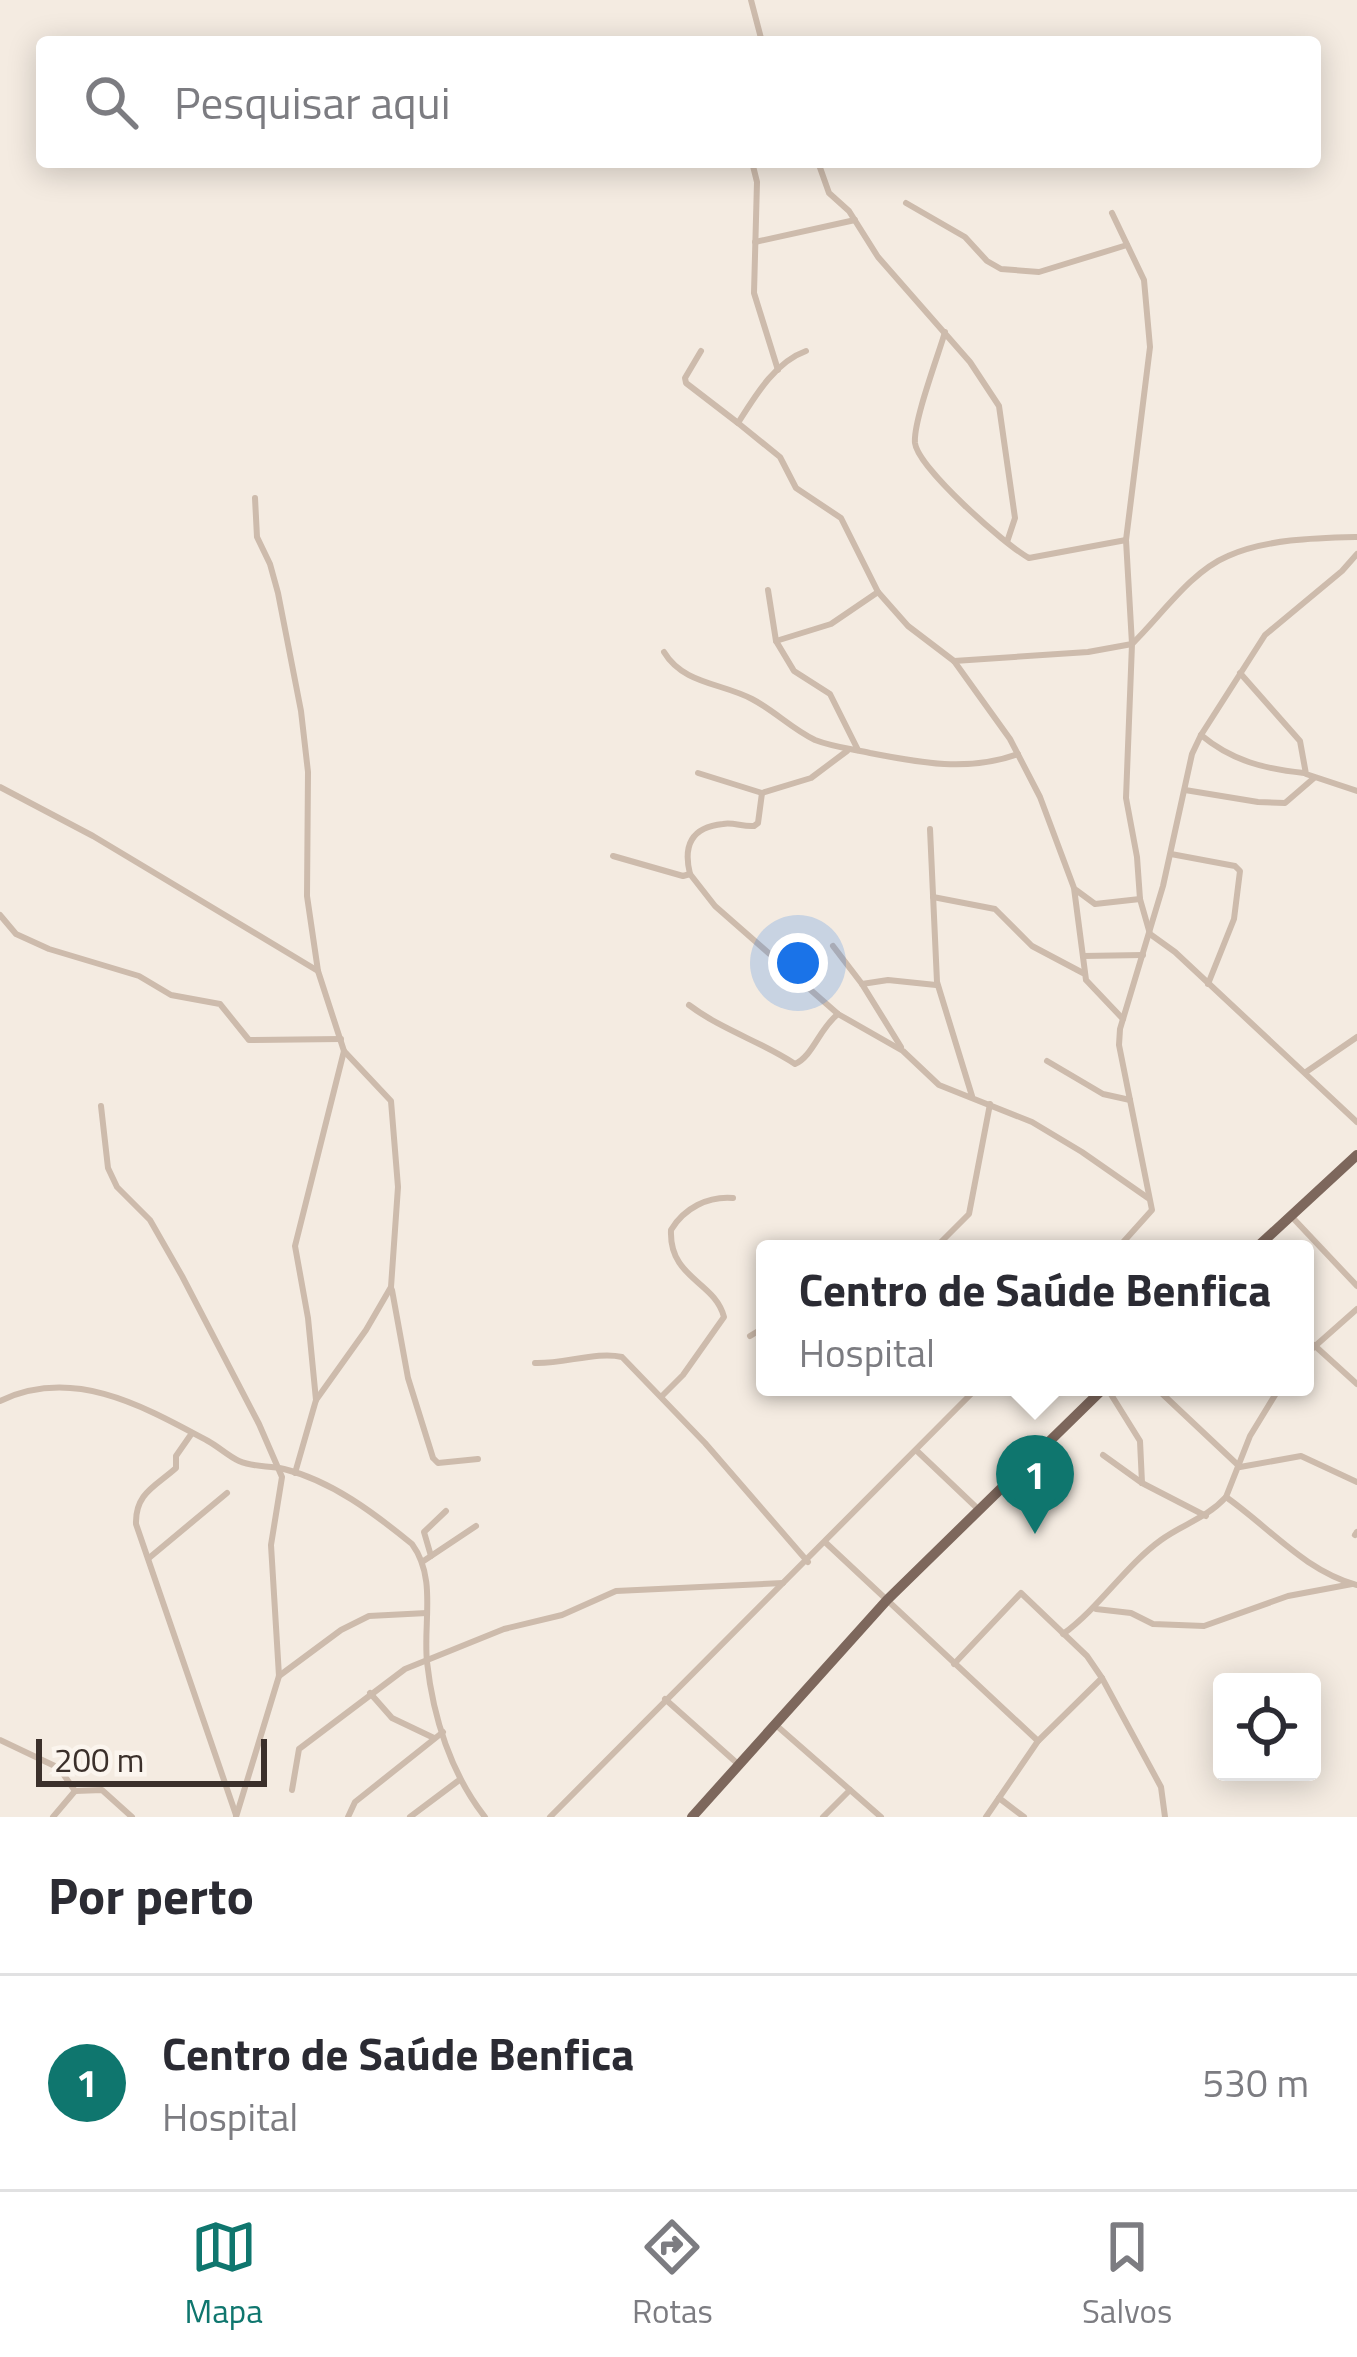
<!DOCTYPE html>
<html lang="pt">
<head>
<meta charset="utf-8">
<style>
	body { margin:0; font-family:"Titillium Web",sans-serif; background:#f7f7f7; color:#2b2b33 }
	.controls { position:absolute; right:36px; bottom:36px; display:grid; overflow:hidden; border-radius:12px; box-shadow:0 6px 30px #0003 }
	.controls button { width:108px; height:108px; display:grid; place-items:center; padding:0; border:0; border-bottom:3px solid #e1e1e2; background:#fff; color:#2b2b33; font:60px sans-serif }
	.scale { position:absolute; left:36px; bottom:30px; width:231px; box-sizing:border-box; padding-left:12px; border:6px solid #3b302b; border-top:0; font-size:33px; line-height:42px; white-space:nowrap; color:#3b302b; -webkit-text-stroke:9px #fbf5ee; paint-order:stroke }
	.you { position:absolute; left:798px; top:963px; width:42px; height:42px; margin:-30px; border:9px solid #fff; border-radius:50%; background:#1a73e8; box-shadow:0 0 0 18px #1a73e833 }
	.badge { display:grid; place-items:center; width:78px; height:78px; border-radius:50%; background:#0f766e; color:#fff; font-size:39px; font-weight:700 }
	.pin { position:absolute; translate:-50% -99px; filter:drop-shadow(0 3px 6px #0008) }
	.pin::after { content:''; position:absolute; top:63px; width:42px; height:36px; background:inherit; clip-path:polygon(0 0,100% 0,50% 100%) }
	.popup { position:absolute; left:756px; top:1240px; width:558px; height:156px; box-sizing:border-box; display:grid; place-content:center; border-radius:12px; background:#fff; filter:drop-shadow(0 3px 9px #0005); font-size:39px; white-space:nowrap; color:#7c7c81 }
	.popup b { font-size:45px; color:#2b2b33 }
	.popup::after { content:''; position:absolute; left:50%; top:100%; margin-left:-24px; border:24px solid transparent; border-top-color:#fff }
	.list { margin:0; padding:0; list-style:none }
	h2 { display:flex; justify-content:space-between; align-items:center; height:156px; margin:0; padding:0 48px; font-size:51px }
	h2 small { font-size:39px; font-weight:400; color:#7c7c81 }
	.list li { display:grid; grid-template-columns:78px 1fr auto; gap:36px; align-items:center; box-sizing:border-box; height:216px; padding:0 48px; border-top:3px solid #e1e1e2 }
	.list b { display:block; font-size:45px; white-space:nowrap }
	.list p { margin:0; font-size:39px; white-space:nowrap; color:#7c7c81 }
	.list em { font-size:39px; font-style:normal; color:#7c7c81 }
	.icon { flex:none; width:66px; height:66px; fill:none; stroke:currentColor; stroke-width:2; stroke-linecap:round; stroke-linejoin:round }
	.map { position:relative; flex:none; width:1357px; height:1817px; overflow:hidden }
	.search { position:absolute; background:#fff; box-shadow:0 6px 30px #0003; left:36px; right:36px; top:36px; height:132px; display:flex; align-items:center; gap:30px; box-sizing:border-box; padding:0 42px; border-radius:12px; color:#7c7c81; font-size:45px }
	.sheet { height:372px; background:#fff }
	nav { display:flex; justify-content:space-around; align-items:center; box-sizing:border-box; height:168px; border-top:3px solid #e1e1e2; background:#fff; font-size:33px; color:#7c7c81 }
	nav a { display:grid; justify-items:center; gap:6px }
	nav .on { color:#0f766e }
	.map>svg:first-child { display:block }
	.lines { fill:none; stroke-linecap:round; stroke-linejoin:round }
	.minor { stroke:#cdbbac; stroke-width:6 }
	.primary { stroke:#7d675c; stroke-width:10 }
</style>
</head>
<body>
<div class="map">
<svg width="1357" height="1817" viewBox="0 0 1357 1817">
	<rect width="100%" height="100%" fill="#f4ebe1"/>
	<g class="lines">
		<g class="minor">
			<path d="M751,0l11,42"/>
			<path d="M752,162l5,20 -3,111 24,77"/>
			<path d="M818,162l11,31 20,18 29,46 92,105 29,44 16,112 -8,24"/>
			<path d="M906,203l59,34 22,24 14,8 38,3 88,-27"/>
			<path d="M755,242l100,-22"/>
			<path d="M945,332c-7,24 -32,90 -30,111 3,25 90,102 114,115l97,-18"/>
			<path d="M701,351l-16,27 1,5 52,40"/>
			<path d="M806,351c-31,11 -51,45 -68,72l42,34 16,31 45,30 37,74 30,34 46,35 56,78 30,58 34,91 12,92 37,39"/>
			<path d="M255,498l2,39 13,27 8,29 23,118 7,61 -1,124 11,75"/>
			<path d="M1357,537c-41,1 -91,2 -129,19 -38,16 -67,60 -96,88l-6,154 11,59 3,42 10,35 25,18 182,170"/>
			<path d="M768,590l8,51 18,30 36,23 28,56"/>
			<path d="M776,641l55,-17 47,-32"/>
			<path d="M664,652c19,32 58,31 88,47 23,12 40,30 63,41 18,7 37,9 55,13 51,10 98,19 148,1"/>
			<path d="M954,661l134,-9 44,-8 -6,-104 24,-193 -6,-67 -32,-67"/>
			<path d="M1240,673l60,68 6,33 51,17"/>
			<path d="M1201,735c31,26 64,34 103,38"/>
			<path d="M698,773l64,20 49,-15 36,-27"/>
			<path d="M0,787l93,49 225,135 26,80 -49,195 13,72 8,82"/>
			<path d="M1185,790l73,12 27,1 29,-25"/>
			<path d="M930,829l7,153 35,114"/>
			<path d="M1171,854l64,12 5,5 -6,48 -26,65"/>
			<path d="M613,856l70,20 7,-2 25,32 123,108 65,37 36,34 93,37 50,30 66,46"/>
			<path d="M690,874c-7,-28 1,-47 33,-50 10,-2 20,3 31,2l4,-3 4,-30"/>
			<path d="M1076,890l19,14 45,-5"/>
			<path d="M933,897l62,12 37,37 51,27"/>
			<path d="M0,915l16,19 33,15 90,27 32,19 49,9 29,36 92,-1"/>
			<path d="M833,946l29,38 39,63"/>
			<path d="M1083,956l60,-1"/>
			<path d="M862,984l26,-4 48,5"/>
			<path d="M689,1005c33,25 71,36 106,59 18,-8 24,-35 43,-50"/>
			<path d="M1047,1061l56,33 27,6"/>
			<path d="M1306,1072l51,-35"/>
			<path d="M101,1106l7,62 9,19 33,33 32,56 77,148 23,53 -11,68 8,131 -43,141"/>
			<path d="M1292,1217l65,69"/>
			<path d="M934,1249l35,-35 21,-110"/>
			<path d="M1117,1249l35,-39 -33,-165 1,-16 43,-143 29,-132 9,-19 64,-100 77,-64 15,-17"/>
			<path d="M392,1290l16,88 25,80 5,5 40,-4"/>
			<path d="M750,1336l15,-9"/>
			<path d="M1314,1345l43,39"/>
			<path d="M1305,1355l52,-46"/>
			<path d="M535,1363c29,1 62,-12 87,-6l83,86 103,119"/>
			<path d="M1155,1387l85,80 61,-11 56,26"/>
			<path d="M1107,1388l33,53 2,42"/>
			<path d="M662,1396l21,-21 41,-58c-9,-36 -55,-38 -53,-87 13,-22 37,-34 62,-32"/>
			<path d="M0,1401c73,-35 143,5 208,40 11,6 20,15 31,20 16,7 30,4 45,8 48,12 90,44 128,75 25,34 11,78 15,118 6,55 24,112 58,155"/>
			<path d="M192,1433l-16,23v12c-20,18 -41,25 -40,56l100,291"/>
			<path d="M916,1450l62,59"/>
			<path d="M1103,1455l39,28 64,33"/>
			<path d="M295,1473l21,-73 50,-70 25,-43 7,-100 -7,-86 -47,-50"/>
			<path d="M1226,1497c44,31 79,74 131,88"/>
			<path d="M1355,1535l2,-3"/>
			<path d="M826,1543l212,198"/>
			<path d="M431,1556l-7,-24 22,-21"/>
			<path d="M149,1558l78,-65"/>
			<path d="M422,1562l54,-36"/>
			<path d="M1096,1609l35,4 22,11 51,2 84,-30 64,-12"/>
			<path d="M1063,1634c37,-27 62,-68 98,-94 22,-16 46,-22 65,-43l24,-61 30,-49"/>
			<path d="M954,1664l67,-71 66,63 15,22 -64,63 -52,76"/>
			<path d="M279,1676l62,-46 28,-14 58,-3"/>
			<path d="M1102,1678l59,109 4,30"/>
			<path d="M370,1693l22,25 42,20"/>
			<path d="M665,1699l73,65"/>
			<path d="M777,1726l104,91"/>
			<path d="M0,1740l59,28 16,23 27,-1 30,27"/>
			<path d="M292,1790l7,-41 106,-80 99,-40 58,-14 54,-24 167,-8"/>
			<path d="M999,1798l25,19"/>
			<path d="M53,1817l22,-26"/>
			<path d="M348,1817l7,-15 88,-70"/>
			<path d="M410,1817l48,-36"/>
			<path d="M550,1817l428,-430"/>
			<path d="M823,1817l27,-27"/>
		</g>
		<g class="primary">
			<path d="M1255,1249l102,-94"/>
			<path d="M692,1817l195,-217 218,-213"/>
		</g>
	</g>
</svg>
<div class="controls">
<button><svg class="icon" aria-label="locate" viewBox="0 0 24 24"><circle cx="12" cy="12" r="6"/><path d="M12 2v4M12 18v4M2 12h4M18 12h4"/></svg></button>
</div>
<div class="scale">200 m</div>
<div class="you"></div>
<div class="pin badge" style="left:1035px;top:1534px">1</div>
<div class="popup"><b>Centro de Saúde Benfica</b>Hospital</div>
<div class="search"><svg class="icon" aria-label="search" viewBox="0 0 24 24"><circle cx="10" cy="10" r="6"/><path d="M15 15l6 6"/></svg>Pesquisar aqui</div>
</div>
<section class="sheet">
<h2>Por perto<small></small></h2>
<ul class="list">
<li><span class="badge">1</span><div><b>Centro de Saúde Benfica</b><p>Hospital</p></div><em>530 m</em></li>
</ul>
</section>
<nav>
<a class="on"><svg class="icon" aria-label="map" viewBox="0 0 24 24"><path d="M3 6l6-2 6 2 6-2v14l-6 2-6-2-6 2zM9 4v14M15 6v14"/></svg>Mapa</a>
<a><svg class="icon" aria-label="directions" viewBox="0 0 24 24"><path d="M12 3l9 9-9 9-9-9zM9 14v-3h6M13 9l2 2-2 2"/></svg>Rotas</a>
<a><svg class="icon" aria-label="saved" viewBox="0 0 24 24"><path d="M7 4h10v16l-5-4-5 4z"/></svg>Salvos</a>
</nav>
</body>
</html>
